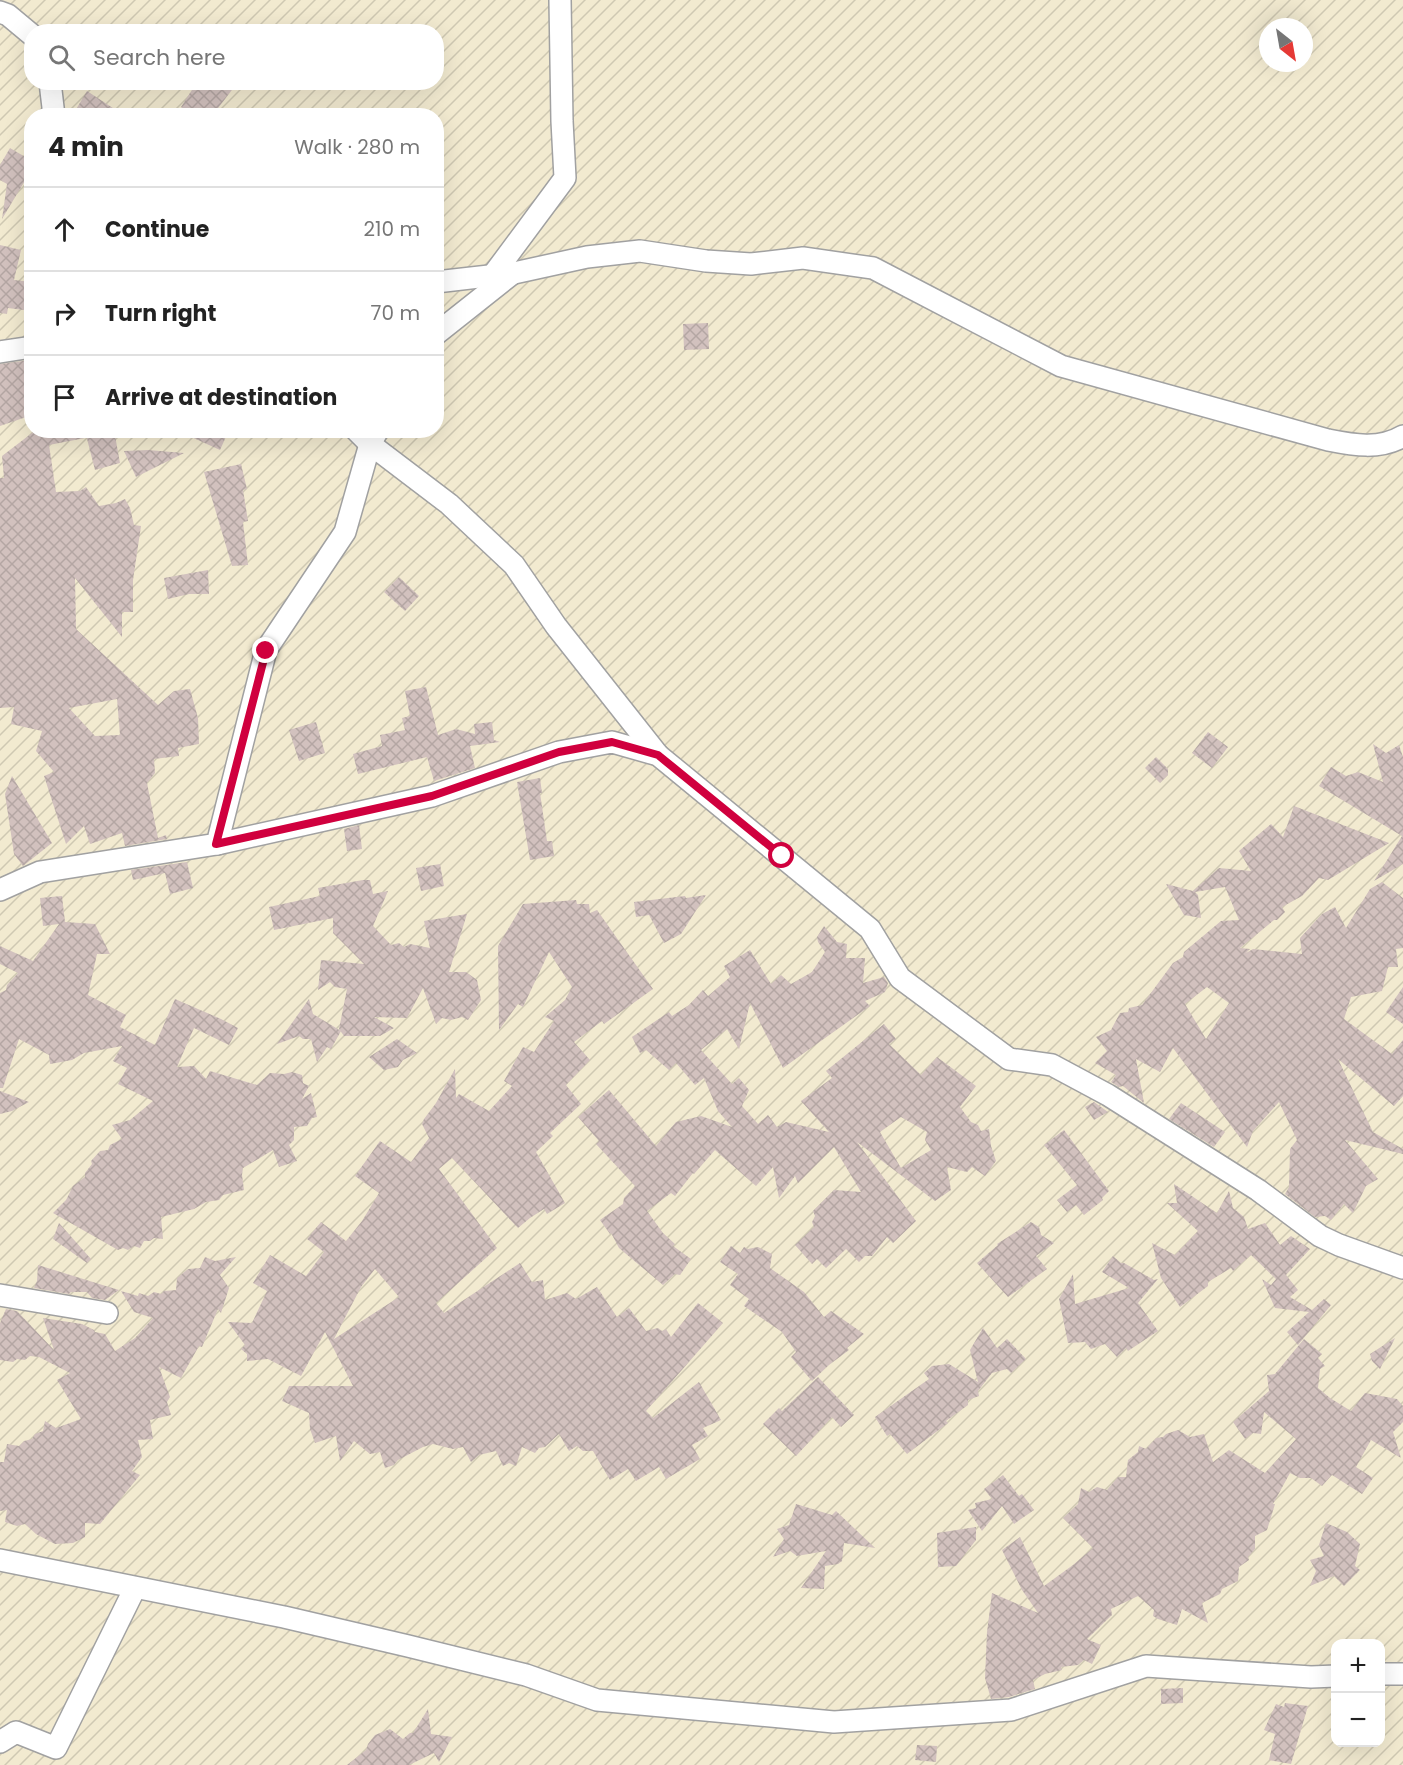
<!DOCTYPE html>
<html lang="en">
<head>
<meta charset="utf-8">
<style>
	body { margin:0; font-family:Poppins,sans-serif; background:#f6f6f6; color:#222 }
	.controls { position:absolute; right:18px; bottom:18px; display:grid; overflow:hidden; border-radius:12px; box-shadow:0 6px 24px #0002 }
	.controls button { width:54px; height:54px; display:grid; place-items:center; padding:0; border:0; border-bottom:2px solid #e0e0e0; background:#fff; color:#222; font:30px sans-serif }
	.compass { position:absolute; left:1259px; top:18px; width:54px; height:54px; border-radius:50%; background:#fff; box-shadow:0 6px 24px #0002; rotate:149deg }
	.stop { position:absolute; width:18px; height:18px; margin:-14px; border:4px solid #d0003e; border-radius:50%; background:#fff }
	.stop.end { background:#d0003e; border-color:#fff; box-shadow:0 2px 6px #0008 }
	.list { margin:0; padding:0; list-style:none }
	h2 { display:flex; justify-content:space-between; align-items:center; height:78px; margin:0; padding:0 24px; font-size:26px }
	h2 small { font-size:20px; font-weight:400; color:#767676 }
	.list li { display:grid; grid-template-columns:39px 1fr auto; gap:18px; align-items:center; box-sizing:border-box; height:84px; padding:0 24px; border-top:2px solid #e0e0e0 }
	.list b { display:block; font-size:22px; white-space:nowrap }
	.list em { font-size:20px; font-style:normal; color:#767676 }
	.icon { flex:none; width:33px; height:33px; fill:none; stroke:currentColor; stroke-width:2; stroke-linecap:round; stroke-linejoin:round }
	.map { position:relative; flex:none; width:1403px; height:1765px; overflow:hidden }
	.search { position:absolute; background:#fff; box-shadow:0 6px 24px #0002; left:24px; top:24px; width:420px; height:66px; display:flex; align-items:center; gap:15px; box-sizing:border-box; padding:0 21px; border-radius:24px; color:#767676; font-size:22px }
	.panel { position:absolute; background:#fff; box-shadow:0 6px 24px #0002; left:24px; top:108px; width:420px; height:330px; border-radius:24px }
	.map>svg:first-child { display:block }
	.farmland { fill:url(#farmland-furrows); fill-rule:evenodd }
	.building { fill:url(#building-cross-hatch); fill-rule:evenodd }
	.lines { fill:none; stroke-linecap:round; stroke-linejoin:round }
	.street-casing { stroke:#a1a1a1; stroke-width:24 }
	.street { stroke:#fff; stroke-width:21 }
	.route { stroke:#d0003e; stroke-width:8 }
</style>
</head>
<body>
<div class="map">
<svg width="1403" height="1765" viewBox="0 0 1403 1765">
	<defs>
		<pattern id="farmland-furrows" width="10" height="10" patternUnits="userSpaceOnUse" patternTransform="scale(1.5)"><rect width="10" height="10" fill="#f2ead0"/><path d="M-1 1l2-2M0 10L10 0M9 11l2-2" fill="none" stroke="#cfc8b2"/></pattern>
		<pattern id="building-cross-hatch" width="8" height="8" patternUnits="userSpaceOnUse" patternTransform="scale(1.5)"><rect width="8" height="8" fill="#d2c1be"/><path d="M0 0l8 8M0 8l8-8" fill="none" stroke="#b4a6a3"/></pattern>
	</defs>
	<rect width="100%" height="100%" fill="#f2eae6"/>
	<path class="farmland" d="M0,0h1403v1765h-1403zM1268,27h36v36h-36zM32,32h404v50h-404zM32,116h404v314h-404zM1336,1644h44v98h-44z"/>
	<g class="building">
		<path d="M197,82h41l-26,34h-19l-12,-9z"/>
		<path d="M87,91l38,25h-53z"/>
		<path d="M10,148l22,13v8l-30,50 5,-35 -7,-4v-15z"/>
		<path d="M0,245l21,5 -7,30 18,2v29l-24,-3 -1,6 -7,-1z"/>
		<path d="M708,323l1,26 -25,1 -1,-26z"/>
		<path d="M30,360l2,55 -32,11v-62z"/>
		<path d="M36,430h78l6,33 -25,7 -10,-39v7l-36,7 7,47 24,-1 6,-4 13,19 17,-3 9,-4 5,9 4,17 7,1 -8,54v32h-11v25l-47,-59 1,51 82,76 16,-14 16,-2 8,29 1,26 -21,4 1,8 -25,3 1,14 -8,10 11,55 8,-3 1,4 -42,7 -3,-13 -32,11 -6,-18 -18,18 -22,-68 10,-4 -18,-21 6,-20 -31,-7 3,-17 -14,1v-230h4l-2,-22zM117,699l3,36 -25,1 -26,-28z"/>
		<path d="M176,430h53l-9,20z"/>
		<path d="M124,451l24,-1 36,3 -48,24z"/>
		<path d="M241,464l6,25 -4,1 5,31 -5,1 5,43 -16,1 -28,-94z"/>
		<path d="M208,570l1,24h-20l-21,5 -4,-21z"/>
		<path d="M399,577l20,19 -14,15 -21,-19z"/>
		<path d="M426,687l12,48 18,-6 19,5 -1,-10 18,-2 2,18 6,2 -30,4 5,22 -41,13 -7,-24 -69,17 -5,-20 29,-8 -2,-11 25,-5 -3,-12 8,-2 -5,-25z"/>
		<path d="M316,722l9,31 -26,8 -10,-31z"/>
		<path d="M1208,732l20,15 -16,21 -20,-15z"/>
		<path d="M1373,744l13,9 13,-8 4,12v107l-29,17 28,-45 -83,-50 12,-19 15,9 12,-4 25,10z"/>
		<path d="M1156,757l12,12v6l-8,8 -15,-15z"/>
		<path d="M12,776l40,67 -29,23 -9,-12 -9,-60z"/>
		<path d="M540,778l2,15h-2l7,48h5l2,15 -24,4 -13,-78z"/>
		<path d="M1294,806l95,37 -61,37 -9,-2 -17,18 -20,11 3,5 -8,8h-3l-34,28 10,1 -4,4 7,-4 49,5 -2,-16 22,-24 13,-7 11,21 24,-39 12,-7 21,16v50l-7,1 2,18h-10l-6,24 -31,6 -7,22 48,35 11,-14v56l-9,10 -56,-47 35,73 30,17v5l-58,-14 33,39 -12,7 -13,27 -9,-9 -13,16 -6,-4 -10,1 -30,-23 4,-7 1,-38 7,-9 -18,-38 -26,29 -6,16 -74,-99 -13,24 -24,-13 8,44 -21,-17 -4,1 -8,-5 5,-7 -21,-12 12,-12 -11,-14 15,-7 9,-17 8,-1 1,-4 13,-3 31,-42 10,-6 1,-5 37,-31 18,-1 -14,-33 -30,5 3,3 3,23 -17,-3 -18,-31 27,7 26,-23 32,3 -12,-20 32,-27 12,13zM1207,987l22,16 -23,36 -21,-35z"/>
		<path d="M359,825l3,24 -15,2 -3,-22z"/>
		<path d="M187,862l6,26 -23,6 -5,-21 -32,7 -2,-10z"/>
		<path d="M440,864l4,22 -23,5 -5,-23z"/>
		<path d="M363,880h7l3,14 15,-3 -15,35 18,19 8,-2 5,4 6,-3 20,4 -6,-27 43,-7 -18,58h17l11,8 4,20 -13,20 -6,-3 -11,3 -9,-2 -6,6 -13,-36 -16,30 -33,-1 20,11 -14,8h-36l-5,-7 8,-40 -12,-2 -5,-5 -12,8 3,-30 43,4 -31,-31v-15l-59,12 -5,-23 51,-11 -2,-8z"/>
		<path d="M706,895l-25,39 -17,9 -15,-28 -13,2 -2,-15 51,-6 1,2z"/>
		<path d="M62,896l3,26 30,2 15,30h-13l-9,41 38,20 -6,12 35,18 20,-46 46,20 17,9 -9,17 -35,-17 -17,39 17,-1 12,13 4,-8 47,14 13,-12 14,1 8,-2 10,3 1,8 6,3 -7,13 9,-6 6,24 -5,1 -5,8 -13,1v13l-5,5 8,16 -18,6 -6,-17 -30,18 -1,7 2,15 -21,5 -4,5 -13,2 -12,7 -33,8 2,22 -9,-1 -4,3h-6l-4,7 -6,-2 -6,4 -5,-2 -5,2 -65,-37 13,-13 7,-14 12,-9v-4l7,-9 -1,-3 9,-10 8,-1 2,-5 12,-6 -10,-14 18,-5 23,-19 -35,-17 9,-16 -14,-7 9,-15 -38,7 -12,7 -22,4 -1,-9 -30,-16 -16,49h-3v-95l6,-3 1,-5 11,-12 -18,-9v-18l33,15 26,-37 -16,2 -3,-28z"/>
		<path d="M576,900l1,4h12l1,9 7,-3 56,79 -49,35 -2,-3 -28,21 16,18 -24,25 15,19 -31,29 3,3 -17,16 29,51 -18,11 -3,-5 -14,9 -12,10 -66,-70 -13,11 58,79 -61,55 8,10 76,-50 12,19 11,-2 2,20 22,-7 9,6 21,-12 20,30 12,-9 17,23 12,-3 4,3 4,-2 5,8 27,-34 25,20 -77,88 7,7 46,-36 22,38 -18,8 5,8 -16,9 8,14 -34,20 -7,-12 -23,14 -8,-12 -18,11 -17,-29h-10l-6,-5 -8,5 -10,-17 -14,13 -6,1 -4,5 -13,-6 -6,19 -7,-3 -6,3 -7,-15 -17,4 -8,7 -8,-15 -10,2 -20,-5 -10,3 -25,13 -4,5 -9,3 -5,-16 -10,2 -16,-13 -14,20 -4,-25 -21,7 -5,-14 -1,-16 -27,-12 7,-15h64l-28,-54 -24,44 -33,-17 -21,2v-7l-6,-5 4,-4 -17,-23 24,1 15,-32 -14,-8 17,-28 36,21 18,-24 -17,-13 14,-17 25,19 16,-20 17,-28 -24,-17 25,-35 31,21 18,-24 -7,-14 2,-5 12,-16 19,-34 1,29 3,-4 30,17 23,-25 -8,-5 19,-34 11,5 20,-31 -9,-4 20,-17 7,-13 -23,-35 -26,55 -5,-3 -19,26 -1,-84 25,-42zM375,1269l24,28 -65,42 27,-52z"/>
		<path d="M824,926l13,16 10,2 -1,14h19l-2,25 21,-6 4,6 -3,9 -20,9 5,5 -87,62 -33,-65 -11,46 -12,-20 -26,21 31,34 7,-6 10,12 -7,16 16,18 10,-9 9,12 9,-5 43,10 -28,-31 31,-23 -6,-7 58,-47 12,15 -7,5 32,31 16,-18 39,29 -16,21 11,15 7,3 3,6 8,-2 2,17 5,15 -11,15 -13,-9 -5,5 -20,-5 4,23 -16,11 -78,-59 59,79 -23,22 -6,-6 -15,19h-7l-6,6 -13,-13 -20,19 -9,-9 -5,5 -17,-19 19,-18 -2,-5 3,-6 -2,-5 21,-21 27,2 -27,-45 -36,36 -3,-7 -16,22 -6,-31 -17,19 -41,-36 -21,24 -1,-1 -18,23 -4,-3 -24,18 16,22 12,11 -2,2 18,13 -11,16 -5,-1 -12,11 -44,-37 -8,-15 -1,1 -10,-14 23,-16 1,-6 11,-12 -39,-42 3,-3 -21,-24 31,-27 47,56 20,-24 25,-6 31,11 -14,-16 -14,-33 -9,7 -19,-22 -7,7 -23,-20 -6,3 -8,-16 37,-25 3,4 17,-11 14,-15 5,6 22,-19 -6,-11 26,-16 21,34 10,-9 10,9 21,-12 13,-20 -7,-10 -1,-5zM901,1117l26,15 -2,8 6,10 -30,18 -21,-36z"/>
		<path d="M1403,987v37l-17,-12z"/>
		<path d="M309,999l4,15 28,17 -10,18 -4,-2 -10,15 -6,-23h-8l-4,-3 -22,8z"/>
		<path d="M397,1039l20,14 -14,7 -5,7 -14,3 -15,-13z"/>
		<path d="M0,1091l29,11 -17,9 -12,3z"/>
		<path d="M1094,1102l14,10 -14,8 -9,-13z"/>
		<path d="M1181,1103l44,29 -11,15 -45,-28z"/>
		<path d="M1064,1130l45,61 -7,7 1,2 -19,15 -8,-10 -9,7 -10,-12 20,-15 -33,-40z"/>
		<path d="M1174,1184l43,29 12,-22 4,17 11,9 4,12 17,-6 15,22 11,-9 19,13 -24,26 12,15 -8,7 22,13 12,-11 7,6 -33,40 -11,-13 22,-20 -34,-4 -13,-29 9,6 5,-6 -25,-24 -18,16 -2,-3 -23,14v4l-28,21 -19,-29 -9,-35 23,12 23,-24 -31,-28h10z"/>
		<path d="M1031,1222l8,5 2,8 13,8 -18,13 11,13 -39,28 -31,-34 21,-18 -1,-1z"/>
		<path d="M59,1223l32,36 -4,4 -34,-24z"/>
		<path d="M731,1246l9,7 4,-6 4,2 10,-2 14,7 -2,14 34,24 20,25 7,-6 33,23 -17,14 2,2 -20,15 -17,16 -21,-24 5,-5 -14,-20 -38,-26 5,-7 -19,-14 8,-11 -18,-12z"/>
		<path d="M1113,1256l8,7h3l30,17 4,-1 -20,24 20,28 -30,20 -2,-3 -9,9 -12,-13 -14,5 -6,-7 -17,1 -9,-44 14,-25 2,30 54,-16 -27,-16z"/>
		<path d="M205,1257l10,4 21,-4 -16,18 9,13 -8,25 -3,-4 -16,38 -3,-1 -18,32 -22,-11 11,30 -3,5 4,13 -21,5 3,19 -15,1 4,17 -10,14 8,4 -40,49 -15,-1v14l-12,6 -18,1 -19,-10 -11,-10 -8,2 -12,-4 2,-12 -7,1v-49h4l3,-18 12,2 5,-5 8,-2 3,-5 8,-3 2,-10 11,7 25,-9 -24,-39 13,-7 -31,-16 -9,-1 -5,4 -8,-1 -4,3 -13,-2v-37l6,-14 11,2 37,39 -11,-32 39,6 12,6 1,2 10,2 10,17 20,-13 18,-20 -19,-6 -13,-21 17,5 1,-3 9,3 6,-4 7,2 3,-3 12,-1 1,-12 11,-9 12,-1z"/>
		<path d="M38,1265l71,22 10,3 -14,10 -13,-2 -5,-6h-16l-2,2 -35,-6 3,-7z"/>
		<path d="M983,1328l14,20 10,-9 19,20 -15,14 -4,-4 -15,4 -14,18 1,5 -11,4v5l-22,16 2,2 -41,31 -17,-20 -3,2 -12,-19 54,-38 -5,-6 8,-7 17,-2 29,18 -8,-32z"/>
		<path d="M1395,1338l-15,31 -8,-8 -2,-7z"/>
		<path d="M1304,1339l18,15 -4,4 7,8 -5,3 -2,19 12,10 21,13 14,-18 32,6 6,7v16l-10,10 8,26 -30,-18 -15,27 17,11 -11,16 -30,-19 -10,11 -11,-8h-11l-10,-5 -17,31h2l-8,26 -12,6v13l-7,8 1,3 -10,7 -1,14 -16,8 -2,5 -18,9 6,20 -26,-14 -5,16 -19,-6 -5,-3 1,-6 -16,-14 -27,13 1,6 -25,24 14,6 -9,19 -8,-4 -6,5 -17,2 1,3 -17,4 -12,6 2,9 -26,8 -18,2 -6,-21 2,-46 5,-39 46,20 -16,-23 -20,-40 18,-13 24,49 29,-21 20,-17 -30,-30 15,-14 3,-16 8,4 8,-5 10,3 11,-13h8l2,-17 10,-8 1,-6 7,3 10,-11 7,-1 3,-3 12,-4 12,7 14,-3 9,28 16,-12 36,23 31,-34 -32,-27 -3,22 -8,-1 -8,6 -12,-17 36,-31 -2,-16 8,-1z"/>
		<path d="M818,1377l36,38 -13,12 -9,-10 -36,39 -33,-32 16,-16 3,3z"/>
		<path d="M1003,1475l16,21 3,-2 12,16 -20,14 -12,-18 -20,25 -14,-21 8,-2 -1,-5 17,-4 -8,-10z"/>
		<path d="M796,1504l36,11 4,-4 39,37 -31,-5 -2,18 -4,3 -13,2 -1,23 -23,-1 25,-37 -29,5 -7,-5 -17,6 11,-18 -7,-10 12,-4z"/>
		<path d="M1326,1523l21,9 13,12 -5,22 5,4 -16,16 -10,-10 -24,10 6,-15 -6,-11 14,-4 -5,-11z"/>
		<path d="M976,1527v13l-20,26 -18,1 -1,-34z"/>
		<path d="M1183,1688v15l-22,1v-15z"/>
		<path d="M1285,1703l23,3 -17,58 -22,-4 6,-26 -11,-4 12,-26 8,3z"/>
		<path d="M428,1709l3,25 21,3 -13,25 -5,-9 -25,12h-62l19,-15 2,-6 7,-9 15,-6 13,10 7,-6h3z"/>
		<path d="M917,1745l20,1 -1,16 -21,-2z"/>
	</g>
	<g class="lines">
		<g class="street-casing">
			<g id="street">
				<path d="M0,12l8,3 24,20"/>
				<path d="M50,82l4,34"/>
				<path d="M493,275l72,-97 -3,-57 -2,-121"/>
				<path d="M436,282l78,-9 73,-16 53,-6 66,10 45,3 52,-6 70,10 188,98 267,74c25,5 52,10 75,-4"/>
				<path d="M436,334l77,-61"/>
				<path d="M0,352l32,-5"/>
				<path d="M356,430l14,14 79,60 65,61 42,61 102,129"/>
				<path d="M217,844l215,-48 127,-44 53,-10 46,13 212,174 30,49 109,81 43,6 56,30 150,95 62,46 19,9 64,23"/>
				<path d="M0,890l40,-18 177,-28 49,-194 79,-118 25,-88 8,-14"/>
				<path d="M0,1295l107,18"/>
				<path d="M0,1560l284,57 124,29 118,29 71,25 237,22 177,-12 135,-44 165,11 25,-1"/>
				<path d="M1380,1674h23"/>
				<path d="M0,1742l16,-10 40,16 79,-160"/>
			</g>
		</g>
		<use href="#street" class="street"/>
	</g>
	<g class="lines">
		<path class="route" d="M266,651l-50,193 216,-48 127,-44 53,-10 46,13 124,101"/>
	</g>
</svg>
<div class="controls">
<button>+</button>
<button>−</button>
</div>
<svg class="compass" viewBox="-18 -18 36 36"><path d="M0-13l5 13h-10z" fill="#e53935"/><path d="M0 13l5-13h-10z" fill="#767676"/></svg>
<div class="stop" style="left:782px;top:856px"></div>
<div class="stop end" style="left:266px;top:651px"></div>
<div class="search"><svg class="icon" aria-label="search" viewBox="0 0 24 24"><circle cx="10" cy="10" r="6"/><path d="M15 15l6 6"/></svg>Search here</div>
<section class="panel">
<h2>4 min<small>Walk · 280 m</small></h2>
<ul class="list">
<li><svg class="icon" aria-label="ahead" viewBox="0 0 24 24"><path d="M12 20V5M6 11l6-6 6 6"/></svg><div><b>Continue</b></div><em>210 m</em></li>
<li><svg class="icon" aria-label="right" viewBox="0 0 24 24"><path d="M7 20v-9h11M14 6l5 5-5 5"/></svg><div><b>Turn right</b></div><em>70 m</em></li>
<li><svg class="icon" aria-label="arrive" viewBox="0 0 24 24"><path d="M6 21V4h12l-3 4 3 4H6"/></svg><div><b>Arrive at destination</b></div></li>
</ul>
</section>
</div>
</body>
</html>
